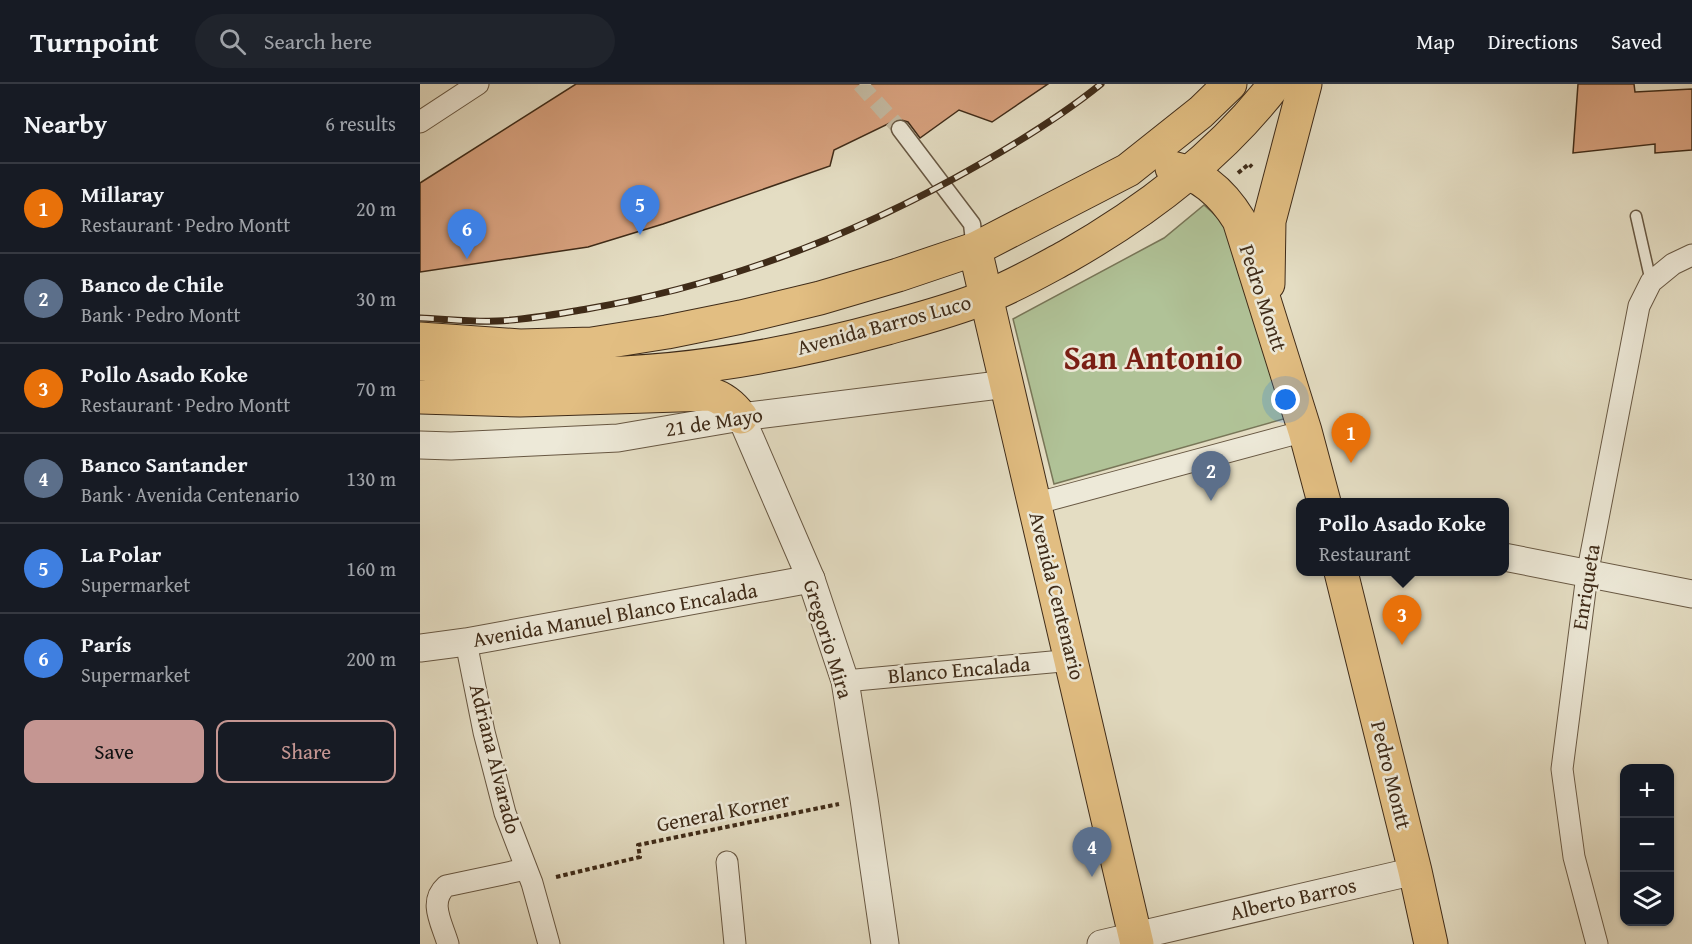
<!DOCTYPE html>
<html lang="en">
<head>
<meta charset="utf-8">
<style>
	body { margin:0; font-family:"Gentium Book Plus",serif; background:#20242c; color:#f1f3f6 }
	.controls { position:absolute; right:18px; bottom:18px; display:grid; overflow:hidden; border-radius:12px; box-shadow:0 2px 4px #0004 }
	.controls button { width:54px; height:54px; display:grid; place-items:center; padding:0; border:0; border-bottom:2px solid #363941; background:#171b24; color:#f1f3f6; font:30px sans-serif }
	.you { position:absolute; left:866px; top:316px; width:21px; height:21px; margin:-15px; border:4px solid #fff; border-radius:50%; background:#1a73e8; box-shadow:0 0 0 9px #1a73e833 }
	.badge { display:grid; place-items:center; width:39px; height:39px; border-radius:50%; background:#c59692; color:#fff; font-size:20px; font-weight:700 }
	.pin { position:absolute; translate:-50% -50px; filter:drop-shadow(0 2px 3px #0008) }
	.pin::after { content:''; position:absolute; top:32px; width:21px; height:18px; background:inherit; clip-path:polygon(0 0,100% 0,50% 100%) }
	.popup { position:absolute; left:876px; top:414px; width:213px; height:78px; box-sizing:border-box; display:grid; place-content:center; border-radius:12px; background:#171b24; filter:drop-shadow(0 2px 4px #0005); font-size:20px; white-space:nowrap; color:#9ea1a6 }
	.popup b { font-size:22px; color:#f1f3f6 }
	.popup::after { content:''; position:absolute; left:50%; top:100%; margin-left:-12px; border:12px solid transparent; border-top-color:#171b24 }
	.list { margin:0; padding:0; list-style:none }
	h2 { display:flex; justify-content:space-between; align-items:center; height:78px; margin:0; padding:0 24px; font-size:26px }
	h2 small { font-size:20px; font-weight:400; color:#9ea1a6 }
	.list li { display:grid; grid-template-columns:39px 1fr auto; gap:18px; align-items:center; box-sizing:border-box; height:90px; padding:0 24px; border-top:2px solid #363941 }
	.list b { display:block; font-size:22px; white-space:nowrap }
	.list p { margin:0; font-size:20px; white-space:nowrap; color:#9ea1a6 }
	.list em { font-size:20px; font-style:normal; color:#9ea1a6 }
	.actions { display:flex; gap:12px; padding:18px 24px }
	.actions a { flex:1; padding:14px 0; border:2px solid #c59692; border-radius:12px; text-align:center; font-size:21px; color:#c59692 }
	.actions .main { background:#c59692; color:#111 }
	.icon { flex:none; width:33px; height:33px; fill:none; stroke:currentColor; stroke-width:2; stroke-linecap:round; stroke-linejoin:round }
	.map { position:relative; flex:none; width:1272px; height:860px; overflow:hidden }
	header { display:flex; align-items:center; gap:36px; box-sizing:border-box; height:84px; padding:0 30px; background:#171b24; border-bottom:2px solid #363941 }
	header strong { font-size:28px }
	nav { display:flex; gap:33px; margin-inline-start:auto; font-size:21px }
	.search { width:420px; height:54px; background:#20242c; display:flex; align-items:center; gap:15px; box-sizing:border-box; padding:0 21px; border-radius:33px; color:#9ea1a6; font-size:22px }
	main { display:flex }
	aside { flex:1; background:#171b24 }
	.map>svg:first-child { display:block }
	.green { fill:#b0c297; stroke:#787658; stroke-width:1.5 }
	.building { fill:#d7a17e; stroke:#3f2b18; stroke-width:1.5 }
	.lines { fill:none; stroke-linecap:round; stroke-linejoin:round }
	.pedestrian-tunnel { stroke:#c3b9a1; stroke-width:16; stroke-dasharray:16 8; stroke-linecap:butt }
	.service-casing { stroke:#685843; stroke-width:13 }
	.pedestrian-casing { stroke:#685843; stroke-width:19 }
	.minor-casing { stroke:#685843; stroke-width:23 }
	.tertiary-casing { stroke:#685843; stroke-width:29 }
	.primary-casing { stroke:#3f2b18; stroke-width:35 }
	.path { stroke:#3f2b18; stroke-width:4; stroke-dasharray:4.5 3; stroke-linecap:butt }
	.service { stroke:#ede9d8; stroke-width:10 }
	.pedestrian { stroke:#ede9d8; stroke-width:16 }
	.minor { stroke:#ede9d8; stroke-width:21 }
	.tertiary { stroke:#ede9d8; stroke-width:27 }
	.primary { stroke:#e2be82; stroke-width:33 }
	.rail-casing { stroke:#3f2b18; stroke-width:7 }
	.rail { stroke:#ede9d8; stroke-width:4.5; stroke-dasharray:14; stroke-linecap:butt }
	.labels { text-anchor:middle; stroke-width:5; stroke-linejoin:round; paint-order:stroke }
	.street-label { font-size:21px; fill:#3f2b18; stroke:#ede9d8 }
	.town-label { font-size:33px; font-weight:bold; fill:#7a1f14; stroke:#ede9d8 }
</style>
</head>
<body>
<header>
<strong>Turnpoint</strong>
<div class="search"><svg class="icon" aria-label="search" viewBox="0 0 24 24"><circle cx="10" cy="10" r="6"/><path d="M15 15l6 6"/></svg>Search here</div>
<nav><a>Map</a><a>Directions</a><a>Saved</a></nav>
</header>
<main>
<aside>
<h2>Nearby<small>6 results</small></h2>
<ul class="list">
<li><span class="badge" style="background:#e8710a">1</span><div><b>Millaray</b><p>Restaurant · Pedro Montt</p></div><em>20 m</em></li>
<li><span class="badge" style="background:#5c6f8a">2</span><div><b>Banco de Chile</b><p>Bank · Pedro Montt</p></div><em>30 m</em></li>
<li><span class="badge" style="background:#e8710a">3</span><div><b>Pollo Asado Koke</b><p>Restaurant · Pedro Montt</p></div><em>70 m</em></li>
<li><span class="badge" style="background:#5c6f8a">4</span><div><b>Banco Santander</b><p>Bank · Avenida Centenario</p></div><em>130 m</em></li>
<li><span class="badge" style="background:#3f7fe0">5</span><div><b>La Polar</b><p>Supermarket</p></div><em>160 m</em></li>
<li><span class="badge" style="background:#3f7fe0">6</span><div><b>París</b><p>Supermarket</p></div><em>200 m</em></li>
</ul>
<div class="actions"><a class="main">Save</a><a>Share</a></div>
</aside>
<div class="map">
<svg width="1272" height="860" viewBox="0 0 1272 860">
	<rect width="100%" height="100%" fill="#e4ddc3"/>
	<filter id="stains"><feTurbulence type="fractalNoise" baseFrequency=".00333" numOctaves="4"/><feColorMatrix values="0 0 0 0 .2 0 0 0 0 .09 0 0 0 0 .02 0 0 0 .5 -.17"/></filter>
	<radialGradient id="worn" r=".72"><stop offset=".6" stop-color="#630" stop-opacity="0"/><stop offset="1" stop-color="#630" stop-opacity=".3"/></radialGradient>
	<path class="green" d="M784,121l21,19 69,192 -240,68 -41,-165 151,-81z"/>
	<g class="building">
		<path d="M156,0h472l-56,38 -33,-12 -39,28 -12,-16 -10,-3 -64,31 -4,16 -167,58 -75,23 -168,25v-89z"/>
		<path d="M1158,0h56l1,8 57,-3v61l-37,3v-9l-82,9z"/>
	</g>
	<g class="lines">
		<path class="pedestrian-tunnel" d="M440,0l40,45"/>
		<g class="service-casing">
			<path id="service" d="M1216,132l15,66"/>
		</g>
		<g class="pedestrian-casing">
			<path id="pedestrian" d="M480,45l72,95 3,25"/>
		</g>
		<g class="minor-casing">
			<g id="minor">
				<path d="M0,38l58,-38"/>
				<path d="M614,420l271,-73"/>
				<path d="M46,558l18,90 21,81 27,70 17,61"/>
				<path d="M425,597l228,-21"/>
				<path d="M307,778l8,82"/>
				<path d="M28,860c-6,-21 -20,-42 -2,-58l80,-17"/>
				<path d="M1177,860l-23,-87 -12,-88 25,-194 52,-269 12,-24 22,-18 19,-9"/>
			</g>
		</g>
		<g class="tertiary-casing">
			<g id="tertiary">
				<path d="M321,333l70,162 34,102 19,118 21,145"/>
				<path d="M0,361l31,1 167,-8 123,-21 266,-33"/>
				<path d="M1084,473l188,37"/>
				<path d="M0,564l46,-6 345,-63"/>
				<path d="M681,860l314,-73"/>
			</g>
		</g>
		<g class="primary-casing">
			<g id="primary">
				<path d="M752,84c30,6 51,26 67,52l66,211 19,71"/>
				<path d="M555,165l162,695"/>
				<path d="M848,200l1,-63 36,-137"/>
				<path d="M0,255l100,7 72,-2 75,-12 74,-15 79,-19 78,-23 77,-26 153,-79 73,-58 29,-28"/>
				<path d="M0,280c53,5 106,11 160,10 103,0 208,-19 307,-46 33,-9 67,-18 99,-31 28,-11 54,-26 80,-40 79,-45 153,-100 209,-173"/>
				<path d="M0,313l100,3 190,-6c14,4 23,12 31,23"/>
				<path d="M921,488l74,299 16,73"/>
			</g>
		</g>
		<g class="path">
			<path d="M818,89l11,-9 3,3"/>
			<path d="M136,793l84,-20 -2,-12 201,-41"/>
		</g>
		<use href="#service" class="service"/>
		<use href="#pedestrian" class="pedestrian"/>
		<use href="#minor" class="minor"/>
		<use href="#tertiary" class="tertiary"/>
		<use href="#primary" class="primary"/>
		<g class="rail-casing">
			<path id="rail" d="M0,234c25,1 52,4 77,3 30,-1 60,-7 90,-12 139,-24 271,-75 393,-145 42,-24 84,-50 121,-80"/>
		</g>
		<use href="#rail" class="rail"/>
	</g>
	<g class="labels">
		<g class="street-label">
			<text transform="translate(843 214) rotate(72)" y="7">Pedro Montt</text>
			<text transform="translate(464 241) rotate(-15)" y="7">Avenida Barros Luco</text>
			<text transform="translate(294 338) rotate(-9)" y="7">21 de Mayo</text>
			<text transform="translate(1166 503) rotate(-81)" y="7">Enriqueta</text>
			<text transform="translate(637 512) rotate(76)" y="7">Avenida Centenario</text>
			<text transform="translate(195 531) rotate(-10)" y="7">Avenida Manuel Blanco Encalada</text>
			<text transform="translate(408 555) rotate(73)" y="7">Gregorio Mira</text>
			<text transform="translate(539 586) rotate(-5)" y="7">Blanco Encalada</text>
			<text transform="translate(75 675) rotate(76)" y="7">Adriana Alvarado</text>
			<text transform="translate(971 691) rotate(76)" y="7">Pedro Montt</text>
			<text transform="translate(303 728) rotate(-11)" y="7">General Korner</text>
			<text transform="translate(873 815) rotate(-13)" y="7">Alberto Barros</text>
		</g>
		<g class="town-label">
			<text x="733" y="285">San Antonio</text>
		</g>
	</g>
	<rect width="100%" height="100%" filter="url(#stains)"/>
	<rect width="100%" height="100%" fill="url(#worn)"/>
</svg>
<div class="controls">
<button>+</button>
<button>−</button>
<button><svg class="icon" aria-label="layers" viewBox="0 0 24 24"><path d="M12 4l9 5-9 5-9-5zM3 14l9 5 9-5"/></svg></button>
</div>
<div class="you"></div>
<div class="pin badge" style="left:931px;top:379px;background:#e8710a">1</div>
<div class="pin badge" style="left:791px;top:417px;background:#5c6f8a">2</div>
<div class="pin badge" style="left:982px;top:561px;background:#e8710a">3</div>
<div class="popup"><b>Pollo Asado Koke</b>Restaurant</div>
<div class="pin badge" style="left:672px;top:793px;background:#5c6f8a">4</div>
<div class="pin badge" style="left:220px;top:151px;background:#3f7fe0">5</div>
<div class="pin badge" style="left:47px;top:175px;background:#3f7fe0">6</div>
</div>
</main>
</body>
</html>
